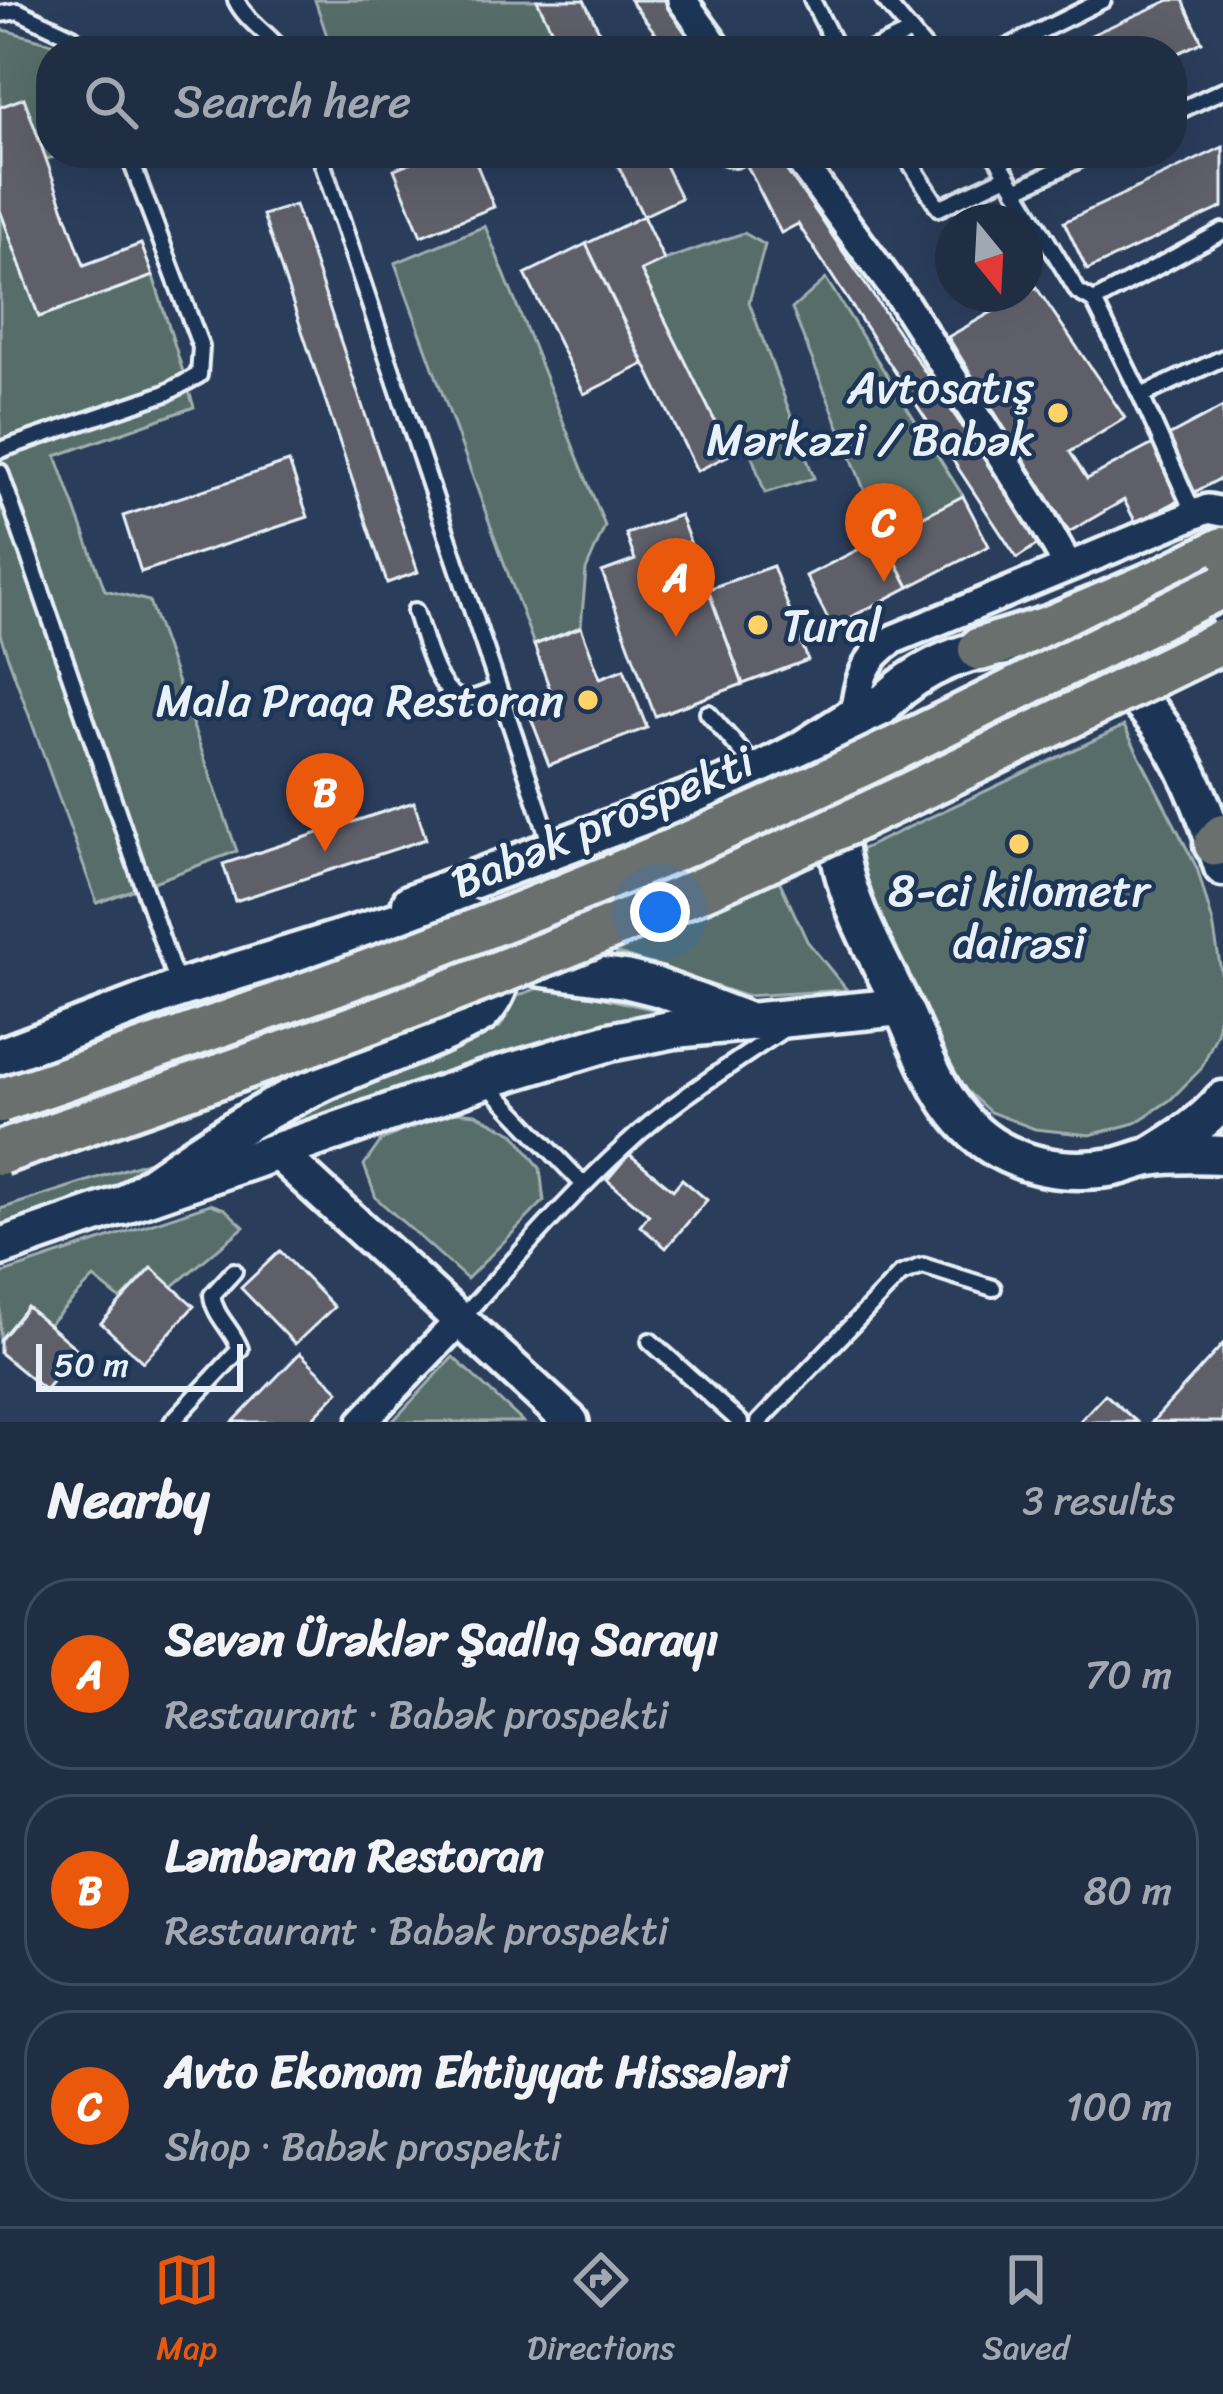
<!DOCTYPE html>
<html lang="en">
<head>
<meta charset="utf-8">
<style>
	body { margin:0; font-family:Sriracha,sans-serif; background:#28364b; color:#f1f3f6 }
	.compass { position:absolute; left:935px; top:204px; width:108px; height:108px; border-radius:50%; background:#202e44; box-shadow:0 12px 48px #0002; rotate:162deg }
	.scale { position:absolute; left:36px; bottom:30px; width:207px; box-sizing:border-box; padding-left:12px; border:6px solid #e8f1f8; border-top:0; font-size:33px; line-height:42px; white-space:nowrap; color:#e8f1f8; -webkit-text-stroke:9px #1d3557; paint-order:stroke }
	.you { position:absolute; left:660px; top:912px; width:42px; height:42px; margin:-30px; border:9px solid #fff; border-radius:50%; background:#1a73e8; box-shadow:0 0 0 18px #1a73e833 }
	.badge { display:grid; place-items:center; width:78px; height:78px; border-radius:50%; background:#ea580c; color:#fff; font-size:39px; font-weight:700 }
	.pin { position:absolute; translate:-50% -99px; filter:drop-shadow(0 3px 6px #0008) }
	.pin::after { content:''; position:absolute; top:63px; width:42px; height:36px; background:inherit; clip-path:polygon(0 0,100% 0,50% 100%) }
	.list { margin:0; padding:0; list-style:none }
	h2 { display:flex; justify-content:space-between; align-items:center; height:156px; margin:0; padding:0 48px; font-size:51px }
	h2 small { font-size:39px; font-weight:400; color:#a2a8b2 }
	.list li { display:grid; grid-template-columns:78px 1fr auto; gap:36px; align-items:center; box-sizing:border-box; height:192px; margin:0 24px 24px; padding:0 24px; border:3px solid #3d4a5d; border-radius:48px }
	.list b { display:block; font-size:45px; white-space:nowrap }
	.list p { margin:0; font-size:39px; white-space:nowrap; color:#a2a8b2 }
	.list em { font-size:39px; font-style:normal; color:#a2a8b2 }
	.icon { flex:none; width:66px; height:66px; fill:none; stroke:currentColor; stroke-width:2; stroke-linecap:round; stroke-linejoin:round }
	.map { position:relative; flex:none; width:1223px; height:1422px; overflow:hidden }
	.search { position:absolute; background:#202e44; box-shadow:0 12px 48px #0002; left:36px; right:36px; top:36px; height:132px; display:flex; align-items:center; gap:30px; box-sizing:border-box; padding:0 42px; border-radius:48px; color:#a2a8b2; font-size:45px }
	.sheet { height:804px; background:#202e44 }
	nav { display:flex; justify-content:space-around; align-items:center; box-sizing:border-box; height:168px; border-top:3px solid #3d4a5d; background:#202e44; font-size:33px; color:#a2a8b2 }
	nav a { display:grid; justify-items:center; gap:6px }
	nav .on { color:#ea580c }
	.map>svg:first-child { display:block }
	.green { fill:#566d69; stroke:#9fafb0; stroke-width:3 }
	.building { fill:#5f5f6a; stroke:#e8f1f8; stroke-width:3 }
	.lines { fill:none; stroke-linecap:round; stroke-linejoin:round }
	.service-casing { stroke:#e8f1f8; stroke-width:22 }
	.minor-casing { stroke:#e8f1f8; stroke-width:36 }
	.tertiary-casing { stroke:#e8f1f8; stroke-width:42 }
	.secondary-casing { stroke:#e8f1f8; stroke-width:45 }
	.primary-casing { stroke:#e8f1f8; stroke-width:51 }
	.service { stroke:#1d3557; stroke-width:14 }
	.minor { stroke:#1d3557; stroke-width:27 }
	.tertiary { stroke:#1d3557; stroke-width:33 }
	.secondary { stroke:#1d3557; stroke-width:36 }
	.primary { stroke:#6b706d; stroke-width:42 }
	.primary-bridge-casing { stroke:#e8f1f8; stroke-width:51; stroke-linecap:butt }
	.primary-bridge { stroke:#6b706d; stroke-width:42 }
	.poi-dot { fill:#ffd166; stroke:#1d3557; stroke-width:4.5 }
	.labels { text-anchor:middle; stroke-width:9; stroke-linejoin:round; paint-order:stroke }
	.poi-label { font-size:45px; fill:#e8f1f8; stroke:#1d3557; text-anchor:end }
	.street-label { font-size:45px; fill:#e8f1f8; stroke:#1d3557 }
</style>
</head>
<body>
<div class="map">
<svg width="1223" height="1422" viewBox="0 0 1223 1422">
	<rect width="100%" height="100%" fill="#2a3d5b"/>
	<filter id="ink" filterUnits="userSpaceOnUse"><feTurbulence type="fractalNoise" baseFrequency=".00833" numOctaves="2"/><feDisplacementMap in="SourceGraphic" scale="24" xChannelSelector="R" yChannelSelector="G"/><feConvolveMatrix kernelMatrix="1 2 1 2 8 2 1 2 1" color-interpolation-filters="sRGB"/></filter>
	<g filter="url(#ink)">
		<g class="green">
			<path d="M315,0h222l25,51h-230z"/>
			<path d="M4,30l55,15 1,6h-9v102h22l-27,6 -22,-60 -24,8v-76z"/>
			<path d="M0,210l39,107 114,-41 41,131 -138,49 49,134 44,11 88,250 -140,52 -97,-268z"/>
			<path d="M485,226l120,300 -19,44 -5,57 -47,18 -139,-382z"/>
			<path d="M744,233l21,12 -16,57 65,176 -49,15 -16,-45 -18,6 -90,-183 23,-11z"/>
			<path d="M826,279l137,217 -80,41 -91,-228z"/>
			<path d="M1124,726l73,142 16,55 10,61 -6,49 -16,36 -31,31 -35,23 -45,12 -55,-6 -45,-17 -43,-39 -52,-106 -41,-114z"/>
			<path d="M778,878l29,63 40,49 -102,6 -136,-45z"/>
			<path d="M546,985l115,26 -154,42 -261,91 50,-34 204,-83 17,-31z"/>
			<path d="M444,1111l32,3 39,20 25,34 4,33 -77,78 -91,-81 -12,-33 17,-24z"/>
			<path d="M162,1157l-47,32 -115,39v-19z"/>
			<path d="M210,1204l15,5 19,18 -72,60 -21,-19 -30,32 -27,-22 -46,47 -21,-17 -27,32v-66z"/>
			<path d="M453,1357l70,65h-131z"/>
		</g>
		<g class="building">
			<path d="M537,0h47l25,51h-47z"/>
			<path d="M630,0h40l39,51h-40z"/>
			<path d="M1170,0h13l19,42 -30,14v-5h-117z"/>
			<path d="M24,98l60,167 57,-21 12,32 -114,41 -39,-107v-103z"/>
			<path d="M1223,147v60l-136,63 -23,-48z"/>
			<path d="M434,153h38l22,54 -73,29 -27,-67z"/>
			<path d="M612,153h47l22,45 -38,18z"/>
			<path d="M768,153h8l265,389 -24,16 -219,-334 -17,9 -35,-69z"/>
			<path d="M295,205l123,367 -31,11 -124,-368z"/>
			<path d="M643,216l21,44 -23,11 90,183 -34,17 -111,-227z"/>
			<path d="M586,244l58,120 -60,30 -59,-120z"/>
			<path d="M1036,287l89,131 -55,34 17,27 136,-72v70l-87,46 -12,-23 -55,32 -121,-195z"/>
			<path d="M289,462l19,55 -167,55 -18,-56z"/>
			<path d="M963,496l26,50 -80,41 -26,-50z"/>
			<path d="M680,515l63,169 -88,32 -53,-144 33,-12 -9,-26z"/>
			<path d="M883,537l26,50 -77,40 -26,-51z"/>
			<path d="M773,566l35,94 -65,24 -35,-95z"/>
			<path d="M581,627l19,51 24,-9 23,59 -98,37 -23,-60 26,-10 -18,-50z"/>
			<path d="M414,802l12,37 -191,62 -12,-37z"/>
			<path d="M629,1154l44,36 9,-11 25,21 -41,48 -26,-22 9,-11 -42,-35z"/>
			<path d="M280,1251l54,56 -39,37 -54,-56z"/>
			<path d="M152,1268l42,38 -51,56 -42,-39z"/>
			<path d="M27,1307l51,43 -33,40 -45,-37v-13z"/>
			<path d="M1223,1344v78h-71z"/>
			<path d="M300,1353l39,38 -30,31h-76z"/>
			<path d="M1105,1394l32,28h-58z"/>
		</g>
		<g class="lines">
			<g class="service-casing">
				<g id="service">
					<path d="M236,0c10,21 32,33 46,51"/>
					<path d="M812,0l26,51"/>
					<path d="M884,0l43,51"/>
					<path d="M0,14l18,-3 55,26 9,14"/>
					<path d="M651,49l2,2"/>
					<path d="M870,51l41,-19"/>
					<path d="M1000,51l103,-51"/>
					<path d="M1172,114l51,-24"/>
					<path d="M319,153l233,695"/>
					<path d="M717,153l18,6 12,-6"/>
					<path d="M904,153l35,55 68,-32"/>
					<path d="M994,153l84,139 16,9 129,-70"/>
					<path d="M1016,190l76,-37"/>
					<path d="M1094,301l47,95 82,-38"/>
					<path d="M1141,396l53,118"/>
					<path d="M0,450l166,-57 33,-18 2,-28 -73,-194"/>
					<path d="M0,472l177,512"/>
					<path d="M415,611c9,24 22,92 54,88 9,-1 20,-7 28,-9"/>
					<path d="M708,713l48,55"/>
					<path d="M487,1084l97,101"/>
					<path d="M459,1321c55,-60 107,-122 167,-176 48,-45 104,-79 158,-116"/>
					<path d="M650,1341l90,81"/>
					<path d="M172,1422l68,-73c-7,-20 -26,-33 -28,-54l22,-24"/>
					<path d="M759,1422l142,-148 22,-8 70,22"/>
				</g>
			</g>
			<g class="minor-casing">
				<g id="minor">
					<path d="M682,0l37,51"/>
					<path d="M794,153l111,151 135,212 28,50"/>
					<path d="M852,727c7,-39 6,-65 42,-88l314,-130 15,3"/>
					<path d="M362,1422l97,-101"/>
				</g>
			</g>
			<g class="tertiary-casing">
				<path id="tertiary" d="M277,1152l294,270"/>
			</g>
			<g class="secondary-casing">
				<g id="secondary">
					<path d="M1005,646c-108,12 -185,100 -165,210 10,54 40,104 63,153 25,55 45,118 104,145 33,16 71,19 107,13 12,-2 24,-8 36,-10 23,-4 49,-3 73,-2"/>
					<path d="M1060,653c98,27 135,126 163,214"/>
					<path d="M411,903l348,-131 41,-21 72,-46"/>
					<path d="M516,950l16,14 11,4 82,11 32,8 84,32"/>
					<path d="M0,1057l178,-68 250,-77c65,-8 98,54 53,102 -51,29 -110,45 -162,70 -71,33 -133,76 -197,122"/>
					<path d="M1152,1155c26,-16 51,-31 71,-55"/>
					<path d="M0,1247l484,-167 126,-38 65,-13 227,-22"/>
				</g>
			</g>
			<g class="primary-casing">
				<g id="primary">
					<path d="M980,649l71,-22 110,-47 62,-31"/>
					<path d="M1216,844l7,-8"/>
				</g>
			</g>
			<use href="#service" class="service"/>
			<use href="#minor" class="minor"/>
			<use href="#tertiary" class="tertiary"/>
			<use href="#secondary" class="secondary"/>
			<use href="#primary" class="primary"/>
			<g class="primary-bridge-casing">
				<g id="primary-bridge">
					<path d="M0,1101c244,-83 488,-168 724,-273 168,-74 333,-161 499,-242"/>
					<path d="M0,1153c251,-87 504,-175 747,-284 161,-72 318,-151 476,-228"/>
				</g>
			</g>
			<use href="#primary-bridge" class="primary-bridge"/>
		</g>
	</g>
	<g class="poi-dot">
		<circle cx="1058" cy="413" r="12"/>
		<circle cx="758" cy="625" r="12"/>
		<circle cx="588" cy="700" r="12"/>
		<circle cx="1019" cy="844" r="12"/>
	</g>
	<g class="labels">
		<g class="poi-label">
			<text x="1034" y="403">Avtosatış<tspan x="1034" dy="52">Mərkəzi / Babək</tspan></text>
			<text x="782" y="641" text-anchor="start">Tural</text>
			<text x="564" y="716">Mala Praqa Restoran</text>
			<text x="1019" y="906" text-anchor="middle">8-ci kilometr<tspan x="1019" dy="52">dairəsi</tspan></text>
		</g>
		<g class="street-label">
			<text transform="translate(602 821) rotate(-23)" y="16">Babək prospekti</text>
		</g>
	</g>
</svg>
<svg class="compass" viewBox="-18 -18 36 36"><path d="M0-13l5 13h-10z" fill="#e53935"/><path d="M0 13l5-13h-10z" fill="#a2a8b2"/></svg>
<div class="scale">50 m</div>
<div class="you"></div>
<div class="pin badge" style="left:676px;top:637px">A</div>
<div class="pin badge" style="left:325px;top:852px">B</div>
<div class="pin badge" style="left:884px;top:582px">C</div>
<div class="search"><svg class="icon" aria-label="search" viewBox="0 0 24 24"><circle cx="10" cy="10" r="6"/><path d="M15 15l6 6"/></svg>Search here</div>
</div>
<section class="sheet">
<h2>Nearby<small>3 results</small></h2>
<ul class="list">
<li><span class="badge">A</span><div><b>Sevən Ürəklər Şadlıq Sarayı</b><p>Restaurant · Babək prospekti</p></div><em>70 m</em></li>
<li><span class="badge">B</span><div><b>Ləmbəran Restoran</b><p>Restaurant · Babək prospekti</p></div><em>80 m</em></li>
<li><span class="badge">C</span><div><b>Avto Ekonom Ehtiyyat Hissələri</b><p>Shop · Babək prospekti</p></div><em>100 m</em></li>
</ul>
</section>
<nav>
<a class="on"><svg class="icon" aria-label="map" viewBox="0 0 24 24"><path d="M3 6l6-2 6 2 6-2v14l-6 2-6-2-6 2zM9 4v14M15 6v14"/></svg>Map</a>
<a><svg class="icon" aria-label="directions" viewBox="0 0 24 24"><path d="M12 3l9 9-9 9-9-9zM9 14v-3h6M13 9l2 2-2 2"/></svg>Directions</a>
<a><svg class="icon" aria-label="saved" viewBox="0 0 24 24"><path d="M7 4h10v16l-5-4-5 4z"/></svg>Saved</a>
</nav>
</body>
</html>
